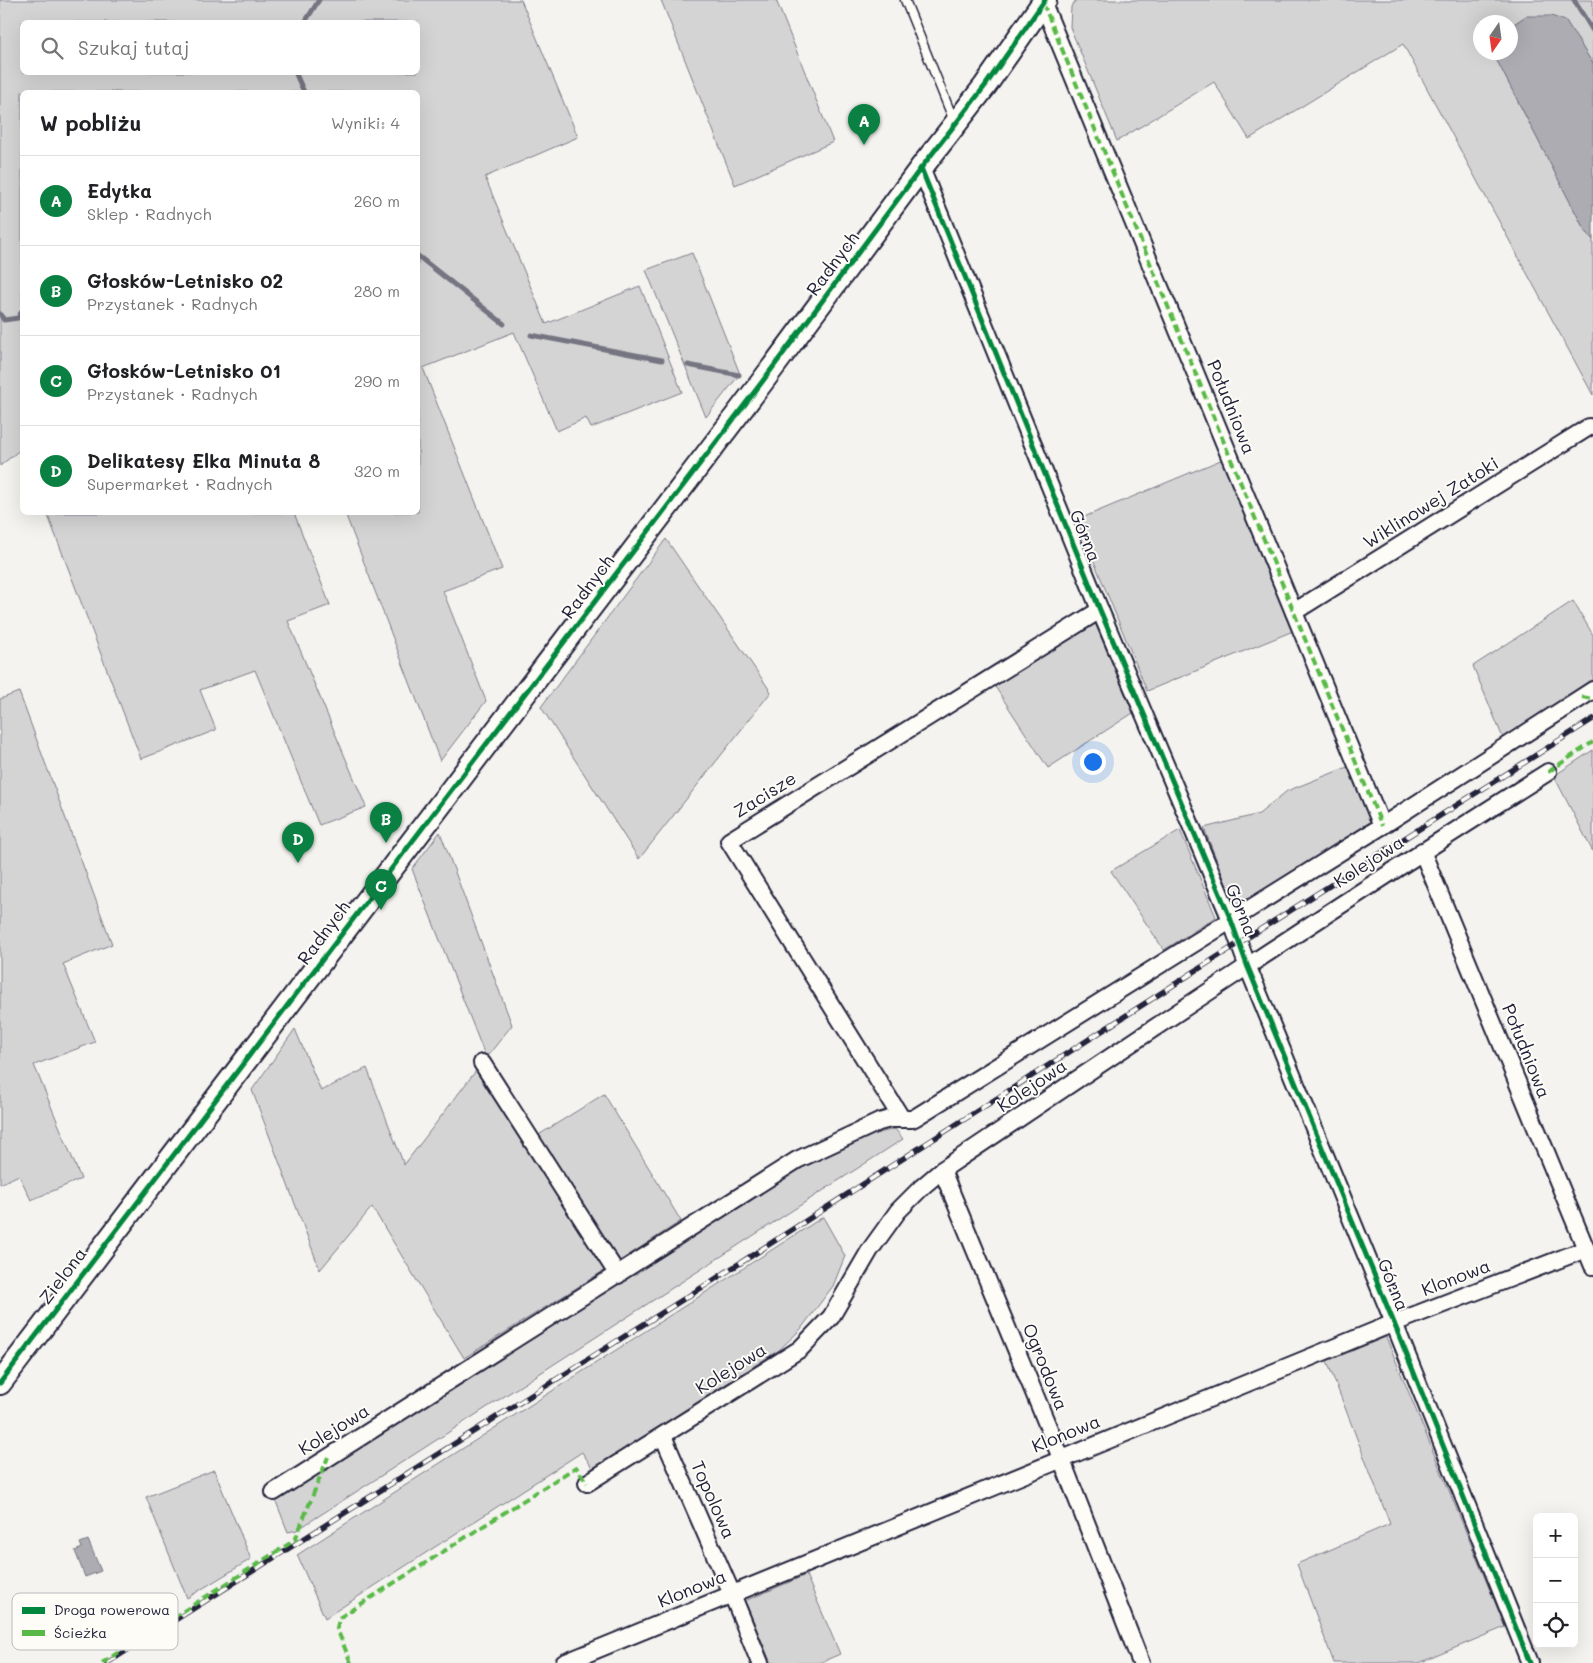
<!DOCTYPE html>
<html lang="pl">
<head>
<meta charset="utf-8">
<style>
	body { margin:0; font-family:Mali,sans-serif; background:#f6f6f6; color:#202124 }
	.controls { position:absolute; right:15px; bottom:15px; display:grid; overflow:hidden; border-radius:8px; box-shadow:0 5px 20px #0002 }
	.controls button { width:45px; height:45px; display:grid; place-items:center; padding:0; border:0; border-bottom:1px solid #e0e0e0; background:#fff; color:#202124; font:25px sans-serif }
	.compass { position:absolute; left:1473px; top:15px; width:45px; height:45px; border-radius:50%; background:#fff; box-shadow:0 5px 20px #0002; rotate:193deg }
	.you { position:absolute; left:1092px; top:761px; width:18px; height:18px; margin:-12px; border:4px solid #fff; border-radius:50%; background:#1a73e8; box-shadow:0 0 0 8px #1a73e833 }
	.badge { display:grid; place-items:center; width:32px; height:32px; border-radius:50%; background:#0b8043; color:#fff; font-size:16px; font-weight:700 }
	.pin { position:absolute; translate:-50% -41px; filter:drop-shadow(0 1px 2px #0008) }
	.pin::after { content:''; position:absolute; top:26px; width:18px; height:15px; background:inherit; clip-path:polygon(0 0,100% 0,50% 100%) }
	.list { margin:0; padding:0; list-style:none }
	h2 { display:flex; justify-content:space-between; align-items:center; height:65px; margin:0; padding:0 20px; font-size:21px }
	h2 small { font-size:16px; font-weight:400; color:#757577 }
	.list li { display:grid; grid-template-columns:32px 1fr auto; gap:15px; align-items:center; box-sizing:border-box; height:90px; padding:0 20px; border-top:1px solid #e0e0e0 }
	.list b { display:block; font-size:19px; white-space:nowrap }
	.list p { margin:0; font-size:16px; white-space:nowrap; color:#757577 }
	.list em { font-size:16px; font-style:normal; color:#757577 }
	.icon { flex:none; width:28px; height:28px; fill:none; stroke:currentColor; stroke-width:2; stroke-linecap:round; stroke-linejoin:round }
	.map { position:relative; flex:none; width:1593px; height:1663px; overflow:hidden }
	.search { position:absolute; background:#fff; box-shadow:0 5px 20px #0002; left:20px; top:20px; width:400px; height:55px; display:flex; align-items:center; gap:12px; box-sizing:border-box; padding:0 18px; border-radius:8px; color:#757577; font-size:19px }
	.panel { position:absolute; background:#fff; box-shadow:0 5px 20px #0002; left:20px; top:90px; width:400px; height:425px; border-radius:8px }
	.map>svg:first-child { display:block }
	.green { fill:#d5d4d5; stroke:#7c7b88; fill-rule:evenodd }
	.water { fill:#acacb2; stroke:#757582 }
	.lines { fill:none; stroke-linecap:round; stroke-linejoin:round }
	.stream { stroke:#757582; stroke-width:5 }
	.lane-casing { stroke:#22223b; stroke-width:11 }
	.street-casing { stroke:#22223b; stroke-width:20 }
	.secondary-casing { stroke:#22223b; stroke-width:26 }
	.lane { stroke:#fdfcf7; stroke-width:8 }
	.street { stroke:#fdfcf7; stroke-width:16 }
	.secondary { stroke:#fdfcf7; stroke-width:22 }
	.rail-casing { stroke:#22223b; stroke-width:5.5 }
	.rail { stroke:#fdfcf7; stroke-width:4; stroke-dasharray:11; stroke-linecap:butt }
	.quiet { stroke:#58b947; stroke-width:4; stroke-dasharray:8 4; stroke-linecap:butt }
	.cycleway-casing { stroke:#fdfcf7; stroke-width:8 }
	.cycleway { stroke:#00873e; stroke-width:5 }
	.labels { text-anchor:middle; stroke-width:4; stroke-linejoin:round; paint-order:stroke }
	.street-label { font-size:18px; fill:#22223b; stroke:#fdfcf7 }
	.key { fill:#fdfcf7; stroke:#bbbbbf; stroke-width:1 }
	.key-label { font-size:14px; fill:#22223b }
</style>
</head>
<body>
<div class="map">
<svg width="1593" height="1663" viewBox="0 0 1593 1663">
	<rect width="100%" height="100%" fill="#f4f3ef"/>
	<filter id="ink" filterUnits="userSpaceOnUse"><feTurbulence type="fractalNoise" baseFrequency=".02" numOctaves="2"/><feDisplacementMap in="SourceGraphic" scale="10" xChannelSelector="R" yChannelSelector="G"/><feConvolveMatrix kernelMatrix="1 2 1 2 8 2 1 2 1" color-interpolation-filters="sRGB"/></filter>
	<g filter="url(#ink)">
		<g class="green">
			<path d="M0,0h521l57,137 -93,40 61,147 94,-38 42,106 -91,36 -5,-10 -29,13 -43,-99 -91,36 79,201 -59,22 43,110 -46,60 -95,-248 73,-1v-420h-396v356l-22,18zM22,22h396v50h-396z"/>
			<path d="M661,0h115l57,142 -98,43z"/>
			<path d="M1076,0h517v64l-27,-43 -40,-5 -15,10 -1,-4h-30v30l13,1 91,176 9,11v155l-190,-351 -154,95 -35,-57 -97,59 -47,-114 1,-20z"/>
			<path d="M692,253l48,121 -34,43 -60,-147z"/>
			<path d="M1223,459l70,172 -146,60 -70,-171z"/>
			<path d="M47,513h247l36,92 -42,16 78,186 -47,18 -64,-155 -55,20 16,40 -75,29z"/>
			<path d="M666,539l105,153 -132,167 -98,-152z"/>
			<path d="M1573,601l20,34v51l-90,52 -30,-72z"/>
			<path d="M1095,623l38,90 -85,55 -54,-83z"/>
			<path d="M19,692l93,252 -49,20 32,78 -61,23 47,114 -50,21 -12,-25 -19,9v-485z"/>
			<path d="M1593,750v102l-39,-76z"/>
			<path d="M1350,766l23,54 -137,89 -32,-81 55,-14 28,-23z"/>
			<path d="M1180,830l36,87 -52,33 -53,-79z"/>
			<path d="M440,832l72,193 -26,33 -74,-189z"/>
			<path d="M295,1029l26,62 46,-23 37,97 74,-97 127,202 -141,88 -92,-151 -52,63 -68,-180z"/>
			<path d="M604,1094l77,127 -63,41 -81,-126z"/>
			<path d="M895,1129l8,10 -606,391 -9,2 -13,-33 568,-357z"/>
			<path d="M823,1217l22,39 -12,30 -33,44 -21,20 -186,119 -11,-17 -257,166 -28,-63z"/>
			<path d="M1386,1337l119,290 -86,36h-85l-37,-99 93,-40 -63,-163z"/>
			<path d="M214,1470l37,89 -64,39 -41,-101z"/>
			<path d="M806,1575l34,79 -21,9h-48l-26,-62z"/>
		</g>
		<g class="water">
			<path d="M1526,16h25l15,5 27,43v176l-9,-11 -91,-176 17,-1 1,-26z"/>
			<path d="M88,1540l13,31 -16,6 -10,-26 7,-3 -2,-5z"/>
		</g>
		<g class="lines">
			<g class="stream">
				<path d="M1574,0l19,31"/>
				<path d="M305,22l14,-22"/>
				<path d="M295,72l9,20"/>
				<path d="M418,256l86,68"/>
				<path d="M0,314l4,6 14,-2 4,-7"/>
				<path d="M531,335l131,25"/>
				<path d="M688,365l51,10"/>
			</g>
			<g class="lane-casing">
				<path id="lane" d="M905,0l49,121"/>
			</g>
			<g class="street-casing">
				<g id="street">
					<path d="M1043,3l339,823"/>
					<path d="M921,168l179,442 131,310 16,45 147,358 136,340"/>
					<path d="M1294,612l295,-185"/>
					<path d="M1422,851l171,415"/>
					<path d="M482,1063l136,212"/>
					<path d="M902,1119l-173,-278 371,-231"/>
					<path d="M942,1170l119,288 80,205"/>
					<path d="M663,1436l69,158 28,69"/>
					<path d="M587,1483l213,-134 31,-32 39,-67 28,-39 24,-24 20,-17c201,-135 401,-269 606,-398"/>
					<path d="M274,1492l523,-332 82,-38 11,-3h22l4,-2 466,-291 211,-136"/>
					<path d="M564,1663l830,-340 192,-74"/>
				</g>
			</g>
			<g class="secondary-casing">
				<path id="secondary" d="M0,1383l762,-1001 159,-214 64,-82 60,-86"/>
			</g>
			<use href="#lane" class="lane"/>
			<use href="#street" class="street"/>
			<use href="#secondary" class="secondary"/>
			<g class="rail-casing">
				<path id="rail" d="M107,1663l602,-380 530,-340 354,-224"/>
			</g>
			<use href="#rail" class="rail"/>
			<g class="quiet">
				<path d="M1043,3l339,823"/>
				<path d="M1582,697l11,2"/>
				<path d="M1548,772l45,-30"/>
				<path d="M102,1663l193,-123 33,-83"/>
				<path d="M351,1663l-14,-34 2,-11 237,-151 11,16"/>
			</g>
			<g class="cycleway-casing">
				<g id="cycleway">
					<path d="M921,168l179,442 131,310 16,45 147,358 136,340"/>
					<path d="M0,1383l762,-1001 159,-214 64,-82 60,-86"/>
				</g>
			</g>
			<use href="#cycleway" class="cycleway"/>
		</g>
	</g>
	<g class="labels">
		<g class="street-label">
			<text transform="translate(833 264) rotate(-53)" y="6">Radnych</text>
			<text transform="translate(1231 407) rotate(68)" y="6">Południowa</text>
			<text transform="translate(1431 503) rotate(-32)" y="6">Wiklinowej Zatoki</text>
			<text transform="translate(1085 536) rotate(68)" y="6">Górna</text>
			<text transform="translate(588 587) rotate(-53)" y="6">Radnych</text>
			<text transform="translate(765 795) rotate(-32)" y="6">Zacisze</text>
			<text transform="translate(1369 862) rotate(-33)" y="6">Kolejowa</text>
			<text transform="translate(1241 910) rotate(68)" y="6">Górna</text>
			<text transform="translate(324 933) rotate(-53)" y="6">Radnych</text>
			<text transform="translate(1526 1051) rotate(68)" y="6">Południowa</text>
			<text transform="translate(1032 1086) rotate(-34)" y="6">Kolejowa</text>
			<text transform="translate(63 1276) rotate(-53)" y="6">Zielona</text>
			<text transform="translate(1456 1278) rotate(-21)" y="6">Klonowa</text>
			<text transform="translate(1393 1285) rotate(68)" y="6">Górna</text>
			<text transform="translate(1045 1367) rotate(68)" y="6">Ogrodowa</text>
			<text transform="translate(731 1369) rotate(-32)" y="6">Kolejowa</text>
			<text transform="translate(334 1430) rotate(-32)" y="6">Kolejowa</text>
			<text transform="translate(1066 1434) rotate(-22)" y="6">Klonowa</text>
			<text transform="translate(713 1500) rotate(66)" y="6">Topolowa</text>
			<text transform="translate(692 1589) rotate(-22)" y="6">Klonowa</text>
		</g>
	</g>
	<rect x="12" y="1593" width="166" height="57" rx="8" class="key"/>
	<rect x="22" y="1607" width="23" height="7" fill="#00873e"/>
	<rect x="22" y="1630" width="23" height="6" fill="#58b947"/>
	<g class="key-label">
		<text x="54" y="1615">Droga rowerowa</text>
		<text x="54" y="1638">Ścieżka</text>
	</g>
</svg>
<div class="controls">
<button>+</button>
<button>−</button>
<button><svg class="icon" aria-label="locate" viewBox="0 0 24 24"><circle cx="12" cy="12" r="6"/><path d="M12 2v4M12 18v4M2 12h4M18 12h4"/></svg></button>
</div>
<svg class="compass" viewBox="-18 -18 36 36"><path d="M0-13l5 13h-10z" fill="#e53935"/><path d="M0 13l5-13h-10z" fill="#757577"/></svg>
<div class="you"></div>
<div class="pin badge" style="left:864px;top:145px">A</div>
<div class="pin badge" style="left:386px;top:843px">B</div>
<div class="pin badge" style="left:381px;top:910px">C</div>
<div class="pin badge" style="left:298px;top:863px">D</div>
<div class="search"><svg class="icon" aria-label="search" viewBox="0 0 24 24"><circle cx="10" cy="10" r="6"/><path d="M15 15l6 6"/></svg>Szukaj tutaj</div>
<section class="panel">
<h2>W pobliżu<small>Wyniki: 4</small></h2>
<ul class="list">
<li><span class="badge">A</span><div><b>Edytka</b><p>Sklep · Radnych</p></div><em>260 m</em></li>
<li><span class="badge">B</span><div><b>Głosków-Letnisko 02</b><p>Przystanek · Radnych</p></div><em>280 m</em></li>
<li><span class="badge">C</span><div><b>Głosków-Letnisko 01</b><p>Przystanek · Radnych</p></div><em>290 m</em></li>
<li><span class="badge">D</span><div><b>Delikatesy Elka Minuta 8</b><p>Supermarket · Radnych</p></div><em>320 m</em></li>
</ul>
</section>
</div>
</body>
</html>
